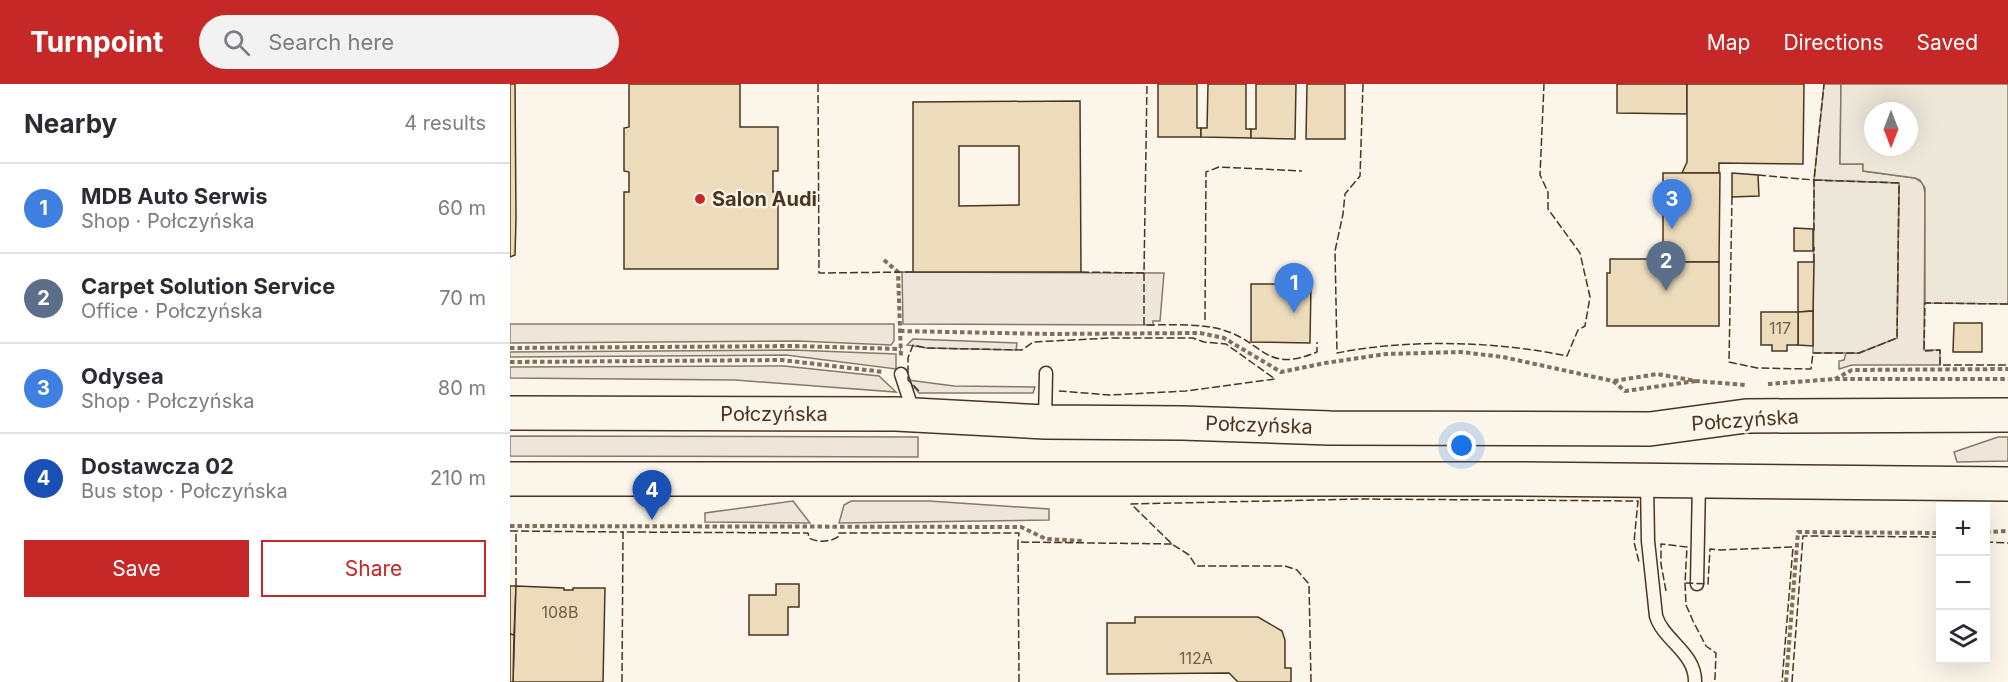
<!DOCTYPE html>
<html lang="en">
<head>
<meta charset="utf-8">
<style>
	body { margin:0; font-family:Inter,sans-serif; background:#f2f2f3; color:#2b2b33 }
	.controls { position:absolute; right:18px; bottom:18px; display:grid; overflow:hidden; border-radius:0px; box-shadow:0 6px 24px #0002 }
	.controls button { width:54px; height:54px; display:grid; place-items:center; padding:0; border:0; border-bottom:2px solid #e1e1e2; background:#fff; color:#2b2b33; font:30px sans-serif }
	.compass { position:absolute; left:1354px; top:18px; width:54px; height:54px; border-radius:50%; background:#fff; box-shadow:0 6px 24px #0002; rotate:180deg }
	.you { position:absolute; left:952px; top:362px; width:21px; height:21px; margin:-15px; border:4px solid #fff; border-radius:50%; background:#1a73e8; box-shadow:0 0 0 9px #1a73e833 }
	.badge { display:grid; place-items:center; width:39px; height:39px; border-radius:50%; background:#c62828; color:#fff; font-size:20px; font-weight:700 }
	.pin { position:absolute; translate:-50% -50px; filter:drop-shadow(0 2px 3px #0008) }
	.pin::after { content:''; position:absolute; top:32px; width:21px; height:18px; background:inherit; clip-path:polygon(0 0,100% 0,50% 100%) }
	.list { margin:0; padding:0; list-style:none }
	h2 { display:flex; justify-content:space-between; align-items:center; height:78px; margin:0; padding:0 24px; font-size:26px }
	h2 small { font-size:20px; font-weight:400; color:#7c7c81 }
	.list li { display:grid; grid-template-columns:39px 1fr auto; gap:18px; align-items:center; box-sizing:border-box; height:90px; padding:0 24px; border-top:2px solid #e1e1e2 }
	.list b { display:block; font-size:22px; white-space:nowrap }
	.list p { margin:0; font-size:20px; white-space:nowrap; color:#7c7c81 }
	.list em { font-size:20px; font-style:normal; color:#7c7c81 }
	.actions { display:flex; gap:12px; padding:18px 24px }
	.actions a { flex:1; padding:14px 0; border:2px solid #c62828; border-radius:0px; text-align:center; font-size:21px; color:#c62828 }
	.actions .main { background:#c62828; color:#fff }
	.icon { flex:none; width:33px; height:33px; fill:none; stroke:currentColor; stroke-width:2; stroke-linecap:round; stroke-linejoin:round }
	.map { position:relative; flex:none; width:1498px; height:598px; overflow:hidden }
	header { display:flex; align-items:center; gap:36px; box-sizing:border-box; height:84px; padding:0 30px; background:#c62828; color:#fff }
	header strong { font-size:28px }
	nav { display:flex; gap:33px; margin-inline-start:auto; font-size:21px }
	.search { width:420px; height:54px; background:#f2f2f3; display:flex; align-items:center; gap:15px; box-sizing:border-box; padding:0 21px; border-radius:33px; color:#7c7c81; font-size:22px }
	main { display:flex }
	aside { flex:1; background:#fff }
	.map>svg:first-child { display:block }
	.green { fill:#ede6d9; stroke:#887966; stroke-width:1.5 }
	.parking { fill:#ede7d9; stroke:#887966; stroke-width:1.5; fill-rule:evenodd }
	.building { fill:#ecdcbc; stroke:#4a3520; stroke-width:1.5; fill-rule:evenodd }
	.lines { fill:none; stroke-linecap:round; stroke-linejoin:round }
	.service-casing { stroke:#4a3520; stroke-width:15 }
	.secondary-casing { stroke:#4a3520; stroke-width:36 }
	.path { stroke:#7f6f5c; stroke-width:4; stroke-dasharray:4.5 3; stroke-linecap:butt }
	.service { stroke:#fbf6e9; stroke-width:12 }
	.secondary { stroke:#fbf6e9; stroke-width:33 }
	.fence { stroke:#4a3520; stroke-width:1.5; stroke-dasharray:8 3; stroke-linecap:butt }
	.poi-dot { fill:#c62828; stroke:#fbf6e9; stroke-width:2 }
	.labels { text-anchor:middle; stroke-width:4.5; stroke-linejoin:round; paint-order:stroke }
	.number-label { font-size:16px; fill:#725f47 }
	.poi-label { font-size:20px; font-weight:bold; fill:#4a3520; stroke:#fbf6e9; text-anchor:start }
	.street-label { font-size:20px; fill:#4a3520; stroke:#fbf6e9 }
</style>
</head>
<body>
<header>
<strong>Turnpoint</strong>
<div class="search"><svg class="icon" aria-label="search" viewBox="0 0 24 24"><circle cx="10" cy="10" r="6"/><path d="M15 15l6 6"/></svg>Search here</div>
<nav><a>Map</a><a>Directions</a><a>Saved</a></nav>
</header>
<main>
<aside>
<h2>Nearby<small>4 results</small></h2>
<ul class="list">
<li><span class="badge" style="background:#3f7fe0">1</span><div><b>MDB Auto Serwis</b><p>Shop · Połczyńska</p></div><em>60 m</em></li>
<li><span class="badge" style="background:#5c6f8a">2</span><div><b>Carpet Solution Service</b><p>Office · Połczyńska</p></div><em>70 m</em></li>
<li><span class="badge" style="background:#3f7fe0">3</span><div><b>Odysea</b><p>Shop · Połczyńska</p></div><em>80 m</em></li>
<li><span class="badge" style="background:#1a4fb4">4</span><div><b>Dostawcza 02</b><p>Bus stop · Połczyńska</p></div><em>210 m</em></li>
</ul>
<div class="actions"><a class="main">Save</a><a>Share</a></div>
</aside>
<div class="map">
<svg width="1498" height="598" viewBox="0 0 1498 598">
	<rect width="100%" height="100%" fill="#fbf6e9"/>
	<g class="green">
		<path d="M1314,0h17l-1,80h23v7l52,7 8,5 2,10 -1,157h16v15h-88l-13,4v-8l5,-1 2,-7h13l38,-15 2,-155 -85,-3z"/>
		<path d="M392,188l262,1 -4,48h-7v4l-250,-1z"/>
		<path d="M0,240h384v17l-3,4 -93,-4 -288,2z"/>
		<path d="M403,255l104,4 -1,7 -89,-2 -20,-3z"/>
		<path d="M282,266l104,4v15l-110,-14 -276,2v-5z"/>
		<path d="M274,282l95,10 17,16 -161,-12 -225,-2v-11z"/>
		<path d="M398,296l46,6 81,1 -2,6h-114z"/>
		<path d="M0,352l408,1v20l-408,-1z"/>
		<path d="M1488,353h10v24l-51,1 -3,-10z"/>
		<path d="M283,417l17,22 -105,-1v-9z"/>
		<path d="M341,417h78l120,8v11l-210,3 5,-18z"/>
	</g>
	<g class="parking">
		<path d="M1331,0h167v220l-83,-1v-115l-5,-8 -5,-2 -52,-7v-7h-23zM1363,27h36v36h-36z"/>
		<path d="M1304,96l85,3 -2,155 -38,15h-46z"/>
	</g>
	<g class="building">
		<path d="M0,0h5l1,135 -1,36 -5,2z"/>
		<path d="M119,0h111v43h38v44h-5v21h5v77h-154v-77h5v-20l-5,-1v-43l5,-1z"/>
		<path d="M648,0h39v44h4v9h-43z"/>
		<path d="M698,0h38v45h5v9l-50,-1v-9h6z"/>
		<path d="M746,0h40l-1,55 -44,-1v-9h5z"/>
		<path d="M797,0h38v55h-39z"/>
		<path d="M1107,0h70v30l-70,-1z"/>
		<path d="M1177,0h117l-1,80 -84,-1v10h-37l5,-11z"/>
		<path d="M570,17l1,171h-168v-170zM449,62h60v59l-60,1z"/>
		<path d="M1153,89h57l-1,89h-56z"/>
		<path d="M1222,89l26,2 1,21 -27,1z"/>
		<path d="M1284,144l19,1v22h-19z"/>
		<path d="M1100,175h53v3h56v64h-112v-53h3z"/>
		<path d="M1288,178h16l-1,49 -15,1z"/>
		<path d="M741,200h60l-1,59 -59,-1z"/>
		<path d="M1303,227v35l-15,-1v-33z"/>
		<path d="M1251,228h37v33h-11v6h-15v-6h-11z"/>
		<path d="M1444,239h28v29h-29z"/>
		<path d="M266,500h23v23h-11v28h-39v-40h27z"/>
		<path d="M0,502h6l-2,49 -4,-1z"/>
		<path d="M6,502l48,2v2h9v-2h32l-2,94h-90z"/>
		<path d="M625,533h123l24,14 3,9v28h6v14h-53l-9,-9 -122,1v-51h28z"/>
		<path d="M0,550l4,1 -1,47h-3z"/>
	</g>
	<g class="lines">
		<g class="service-casing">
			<g id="service">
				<path d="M391,290l13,40"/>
				<path d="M535,336l1,-47"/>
				<path d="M1137,398l1,59 8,75c7,24 40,37 39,66"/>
				<path d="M1187,500l2,-102"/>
			</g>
		</g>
		<g class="secondary-casing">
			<g id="secondary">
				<path d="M0,329l386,1 149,8 137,1 148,5 320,1 96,-13 262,-1"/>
				<path d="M0,395h1004l494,5"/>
			</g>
		</g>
		<g class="path">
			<path d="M374,176l14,12 3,85"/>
			<path d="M390,247l149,3 151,-1 24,5 57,34 44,-9 61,-9 75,-2 42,5 110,24 12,10 71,-10"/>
			<path d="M0,264l284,-2 107,3"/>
			<path d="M0,278l272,-2 102,12"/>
			<path d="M1325,295l17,-9 156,-1"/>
			<path d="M1104,297l43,-7 39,7 50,4"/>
			<path d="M1258,300l67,-5h173"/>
			<path d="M0,442l511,1 25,12 38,2"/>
			<path d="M1476,448l22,-1"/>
			<path d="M1276,598l12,-150 142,1"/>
		</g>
		<use href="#service" class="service"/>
		<use href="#secondary" class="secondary"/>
		<g class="fence">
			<path d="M308,0l1,189 94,-1"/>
			<path d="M853,0l-3,92 -15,18 -2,20 -8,37 2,102c70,-14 159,-12 230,3l11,-26 7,-4 5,-29 -10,-44 -32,-44v-17l-8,-17 4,-91"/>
			<path d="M1248,91l56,5v52"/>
			<path d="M1222,113l-3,165 28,6 54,1 2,-16h46l38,-15 2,-155 -85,-3 10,-96"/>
			<path d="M1304,178v-15"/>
			<path d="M571,188l63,1 3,-189"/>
			<path d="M634,189v52c22,0 58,-2 79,5 41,12 42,44 94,22v-10"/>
			<path d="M1498,220l-83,-1 -1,48 16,-1v15h68"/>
			<path d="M695,236l1,-148 13,-5 83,4"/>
			<path d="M409,307l-11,-11v-22l5,-13 14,3 95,2 11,-8 77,-4h83l11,4 22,2 49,35 -89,12 -76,4 -51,-4"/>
			<path d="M0,447l113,1"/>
			<path d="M1476,456l2,2 20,1"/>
			<path d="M1175,499l1,22 7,16 13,25 10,7 -1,26 -3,3"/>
			<path d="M6,502v-55"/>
			<path d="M1156,507l-5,-27v-20l26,3 -2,36 23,1 2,-35 10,1 73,-3 -11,135"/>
			<path d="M112,598l1,-150 185,1 1,5c8,5 23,4 30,-2v-3h180l-1,9"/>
			<path d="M509,598l-1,-140 154,2"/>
			<path d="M801,598l-2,-98 -12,-14 -12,-4h-89l-7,-11 -17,-11 -41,-40 229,-5 278,2 -4,41 5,20"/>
			<path d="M1282,598l11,-146 137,1"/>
		</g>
	</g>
	<circle class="poi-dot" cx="190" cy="115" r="6"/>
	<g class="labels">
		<g class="number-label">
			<text x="1270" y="250">117</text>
			<text x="50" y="534">108B</text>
			<text x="686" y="580">112A</text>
		</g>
		<g class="poi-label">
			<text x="202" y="122">Salon Audi</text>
		</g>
		<g class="street-label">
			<text x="264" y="337">Połczyńska</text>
			<text transform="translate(1235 336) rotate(-4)" y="7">Połczyńska</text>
			<text transform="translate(749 341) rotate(2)" y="7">Połczyńska</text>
		</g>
	</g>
</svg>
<div class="controls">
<button>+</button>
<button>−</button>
<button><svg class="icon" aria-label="layers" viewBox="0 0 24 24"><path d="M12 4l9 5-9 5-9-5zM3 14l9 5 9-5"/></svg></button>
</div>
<svg class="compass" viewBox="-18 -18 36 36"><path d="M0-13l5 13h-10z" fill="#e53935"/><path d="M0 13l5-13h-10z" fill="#7c7c81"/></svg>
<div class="you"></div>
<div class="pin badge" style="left:784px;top:229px;background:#3f7fe0">1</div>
<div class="pin badge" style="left:1156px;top:207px;background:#5c6f8a">2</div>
<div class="pin badge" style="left:1162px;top:145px;background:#3f7fe0">3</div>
<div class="pin badge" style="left:142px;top:436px;background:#1a4fb4">4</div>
</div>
</main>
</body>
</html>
